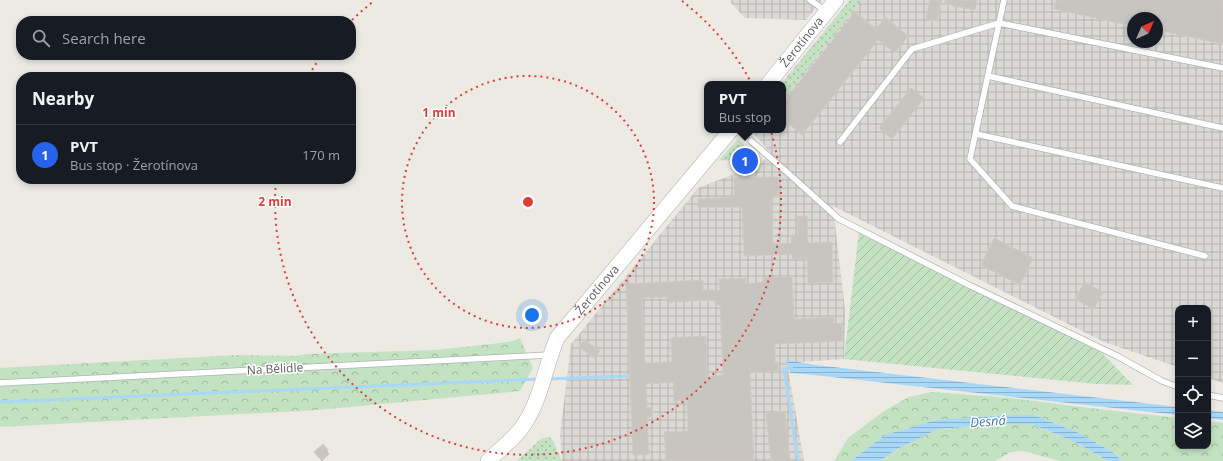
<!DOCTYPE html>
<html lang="en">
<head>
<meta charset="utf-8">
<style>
	body { margin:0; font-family:"Open Sans",sans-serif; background:#242831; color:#f1f3f6 }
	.controls { position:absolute; right:12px; bottom:12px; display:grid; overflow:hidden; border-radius:8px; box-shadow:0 2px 6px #0003 }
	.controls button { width:36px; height:36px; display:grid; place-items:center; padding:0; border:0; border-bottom:1px solid #363941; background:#171b24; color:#f1f3f6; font:20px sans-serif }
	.compass { position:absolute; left:1127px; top:12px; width:36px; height:36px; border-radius:50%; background:#171b24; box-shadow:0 2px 6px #0003; rotate:45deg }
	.you { position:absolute; left:532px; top:315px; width:14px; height:14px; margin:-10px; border:3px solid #fff; border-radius:50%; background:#1a73e8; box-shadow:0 0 0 6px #1a73e833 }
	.badge { display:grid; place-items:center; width:26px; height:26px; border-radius:50%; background:#2563eb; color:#fff; font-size:13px; font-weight:700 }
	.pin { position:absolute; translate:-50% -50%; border:2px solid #fff; box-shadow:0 1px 4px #0006 }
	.popup { position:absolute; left:704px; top:81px; width:82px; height:52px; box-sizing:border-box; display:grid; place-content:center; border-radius:8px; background:#171b24; filter:drop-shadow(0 1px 3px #0005); font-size:13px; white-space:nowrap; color:#9ea1a6 }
	.popup b { font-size:15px; color:#f1f3f6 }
	.popup::after { content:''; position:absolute; left:50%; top:100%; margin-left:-8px; border:8px solid transparent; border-top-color:#171b24 }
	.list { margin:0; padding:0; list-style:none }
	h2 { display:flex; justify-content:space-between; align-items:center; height:52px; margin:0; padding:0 16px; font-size:17px }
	h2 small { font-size:13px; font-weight:400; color:#9ea1a6 }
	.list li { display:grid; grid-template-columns:26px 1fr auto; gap:12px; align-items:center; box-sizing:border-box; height:60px; padding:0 16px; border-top:1px solid #363941 }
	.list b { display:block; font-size:15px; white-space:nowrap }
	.list p { margin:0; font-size:13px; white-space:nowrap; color:#9ea1a6 }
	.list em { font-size:13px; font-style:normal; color:#9ea1a6 }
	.icon { flex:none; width:22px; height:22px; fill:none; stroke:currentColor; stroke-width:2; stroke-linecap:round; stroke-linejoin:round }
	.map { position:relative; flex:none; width:1223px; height:461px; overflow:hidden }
	.search { position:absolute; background:#171b24; box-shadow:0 2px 6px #0003; left:16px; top:16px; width:340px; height:44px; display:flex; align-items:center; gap:10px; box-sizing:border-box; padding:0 14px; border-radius:16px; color:#9ea1a6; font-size:15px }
	.panel { position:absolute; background:#171b24; box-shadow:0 2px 6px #0003; left:16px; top:72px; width:340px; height:112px; border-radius:16px }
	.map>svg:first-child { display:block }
	.industrial { fill:url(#industrial-grid); fill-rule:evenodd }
	.grass { fill:url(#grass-dots) }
	.forest { fill:url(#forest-crowns) }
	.garden { fill:url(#garden-furrows) }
	.water { fill:url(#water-rules) }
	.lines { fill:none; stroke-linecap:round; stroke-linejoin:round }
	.stream { stroke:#a7d8f8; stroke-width:3 }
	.building { fill:#c8c4c0; stroke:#d0cbc2; fill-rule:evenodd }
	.lane-casing { stroke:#b0b3b7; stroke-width:7 }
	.secondary-casing { stroke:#afb2b7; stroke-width:16 }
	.lane { stroke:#fff; stroke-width:5.5 }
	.secondary { stroke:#fff; stroke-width:15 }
	.ring { fill:none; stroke:#db403b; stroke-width:2; stroke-dasharray:2 4 }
	.labels { text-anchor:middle; stroke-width:3; stroke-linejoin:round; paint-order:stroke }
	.street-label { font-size:12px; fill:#5b5e62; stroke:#fff }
	.water-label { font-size:13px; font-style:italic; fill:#467aa8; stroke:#fff }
	.centre { fill:#db403b; stroke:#fff; stroke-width:2 }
	.ring-label { font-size:12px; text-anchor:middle; font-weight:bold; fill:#db403b; stroke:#fff; stroke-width:3; stroke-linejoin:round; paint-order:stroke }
</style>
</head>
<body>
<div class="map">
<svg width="1223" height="461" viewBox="0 0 1223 461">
	<defs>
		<pattern id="industrial-grid" width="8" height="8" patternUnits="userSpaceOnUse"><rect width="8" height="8" fill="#dbd9d5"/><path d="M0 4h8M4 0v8" fill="none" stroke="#b5b3b0"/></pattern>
		<pattern id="grass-dots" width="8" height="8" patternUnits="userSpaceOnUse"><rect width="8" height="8" fill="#c2e2c1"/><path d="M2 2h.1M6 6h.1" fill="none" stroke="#a1baa0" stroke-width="1.8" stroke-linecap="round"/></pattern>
		<pattern id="forest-crowns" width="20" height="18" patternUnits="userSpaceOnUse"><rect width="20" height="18" fill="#c2e2c1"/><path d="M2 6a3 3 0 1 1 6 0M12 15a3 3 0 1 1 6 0" fill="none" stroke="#a1baa0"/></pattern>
		<pattern id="garden-furrows" width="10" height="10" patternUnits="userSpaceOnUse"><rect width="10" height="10" fill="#c2e2c1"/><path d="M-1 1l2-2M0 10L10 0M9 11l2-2" fill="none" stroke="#a1baa0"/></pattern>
		<pattern id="water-rules" width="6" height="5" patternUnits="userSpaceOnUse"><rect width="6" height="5" fill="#a7d8f8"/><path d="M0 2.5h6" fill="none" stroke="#8bb2cc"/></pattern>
	</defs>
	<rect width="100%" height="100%" fill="#eceae3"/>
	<g class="industrial">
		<path d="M731,0h91l-16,20 -61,-2 -14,-15z"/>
		<path d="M850,0h373v383l-15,-5v-70h-30v59l-74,-25 -271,-136 12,104 -1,49 -57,4 17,98h-242l-2,-27 11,-90 127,-156 62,-24 11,-10 -20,-24h32v-46h-2zM1133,18h24v24h-24z"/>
	</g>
	<g class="grass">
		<path d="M850,0h11l-78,100v-16z"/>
		<path d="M738,139l6,6c2,12 -15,17 -25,15z"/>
		<path d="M549,437l3,2 10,22h-45l24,-22z"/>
	</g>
	<g class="forest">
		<path d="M520,338l13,30 -13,23 -203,19 -317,17v-59l237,-13 59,1 11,-2 129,-4 56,-6 21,-3z"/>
		<path d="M932,392l79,6 78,10 89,10v28h30v-25l15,2v38h-101l-8,-8 -35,-20 -45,-18h-31l-67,5 -51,15 -34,26h-17l14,-23 36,-27 25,-14z"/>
		<path d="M1004,424h28l43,18 33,19h-48l-37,-10 -12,1 -16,9h-115l15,-11 43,-21z"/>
	</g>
	<path class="garden" d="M859,232l243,121 31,32 -36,-1 -253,-25z"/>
	<g class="water">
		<path d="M786,360l30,5 362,42v8l-364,-40 -24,-2z"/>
		<path d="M1208,410l15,2v8l-15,-2z"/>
		<path d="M1003,415h31l45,18 35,20 8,8h-14l-33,-19 -43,-18h-28l-66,5 -43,21 -15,11h-29l34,-26 51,-15z"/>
	</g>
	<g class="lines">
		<g class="stream">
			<path d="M792,368l-8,1 14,92"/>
			<path d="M548,379l80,-3"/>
			<path d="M0,402l539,-23"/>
		</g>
	</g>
	<g class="building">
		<path d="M930,0h12l-5,21 -11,-2z"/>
		<path d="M945,0h32l-2,10 -30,-6z"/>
		<path d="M1056,0h167v44l-66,-14v-12h-24v8l-79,-17z"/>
		<path d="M855,12l21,17 9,-12 23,19 -13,17 -17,-13 -76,95 -19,-16v-16z"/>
		<path d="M911,88l13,10 -32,41 -13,-11z"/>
		<path d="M778,177l1,19h-8l2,48 18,-1v-8h7l-1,-19h10l1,27 24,-1 1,40 -25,1 -1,-25 -15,1v-5l-48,2 -2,-49h-44v-8l37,-2 -1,-19z"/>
		<path d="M994,238l39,20 -13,27 -39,-20z"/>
		<path d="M792,276l2,43 40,-2v6l8,1 1,17 -68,3v18h3l1,9 -29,2 4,88h-88l-2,-29 24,-1 -1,-31 -13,1 -1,-19 -27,2 1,24 5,-1 1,10h-6l2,37 -16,1 -7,-171 77,-4v10h17l-1,-11 27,-1v6l17,-2v-4zM669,297v5l47,-2v5h4l3,70 -16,2 -1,-41 -35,2 1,24 -27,1 -3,-65z"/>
		<path d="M1084,282l19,10 -9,17 -19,-10z"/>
		<path d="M584,340l16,11 -5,7 -16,-11z"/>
		<path d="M785,411l5,50h-19l-5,-47z"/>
		<path d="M323,444l5,6 -1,1 2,3 -7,7 -8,-9z"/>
	</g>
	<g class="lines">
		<g class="lane-casing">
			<g id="lane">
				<path d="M810,0l16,11"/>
				<path d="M1004,0l-34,159 42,47 193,50"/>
				<path d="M988,76l235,52"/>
				<path d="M976,134l247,54"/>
				<path d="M751,141l37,32 51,46 130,66 148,71 45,25 16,6"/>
				<path d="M840,142l72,-93 87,-26 224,45"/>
				<path d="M0,383l549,-28"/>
				<path d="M1208,395l15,3"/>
			</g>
		</g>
		<g class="secondary-casing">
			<g id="secondary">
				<path id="s1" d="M768,84l68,-84"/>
				<path id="s2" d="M488,461c11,-11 26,-22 35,-35 18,-26 22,-59 34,-88l174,-208"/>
			</g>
		</g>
		<use href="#lane" class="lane"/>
		<use href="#secondary" class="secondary"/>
	</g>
	<g class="ring">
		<circle cx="528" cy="202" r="126"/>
		<path d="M309 75A253 253 0 0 1 322 55M352 20A253 253 0 0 1 374 1M682 1A253 253 0 1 1 276 180"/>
	</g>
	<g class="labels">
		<g class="street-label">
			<text dy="4" stroke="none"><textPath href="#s1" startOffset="54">Žerotínova</textPath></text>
			<text dy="4" stroke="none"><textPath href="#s2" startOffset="207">Žerotínova</textPath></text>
			<text transform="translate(275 369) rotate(-3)" y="4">Na Bělidle</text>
		</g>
		<g class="water-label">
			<text transform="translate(988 421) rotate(-4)" y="5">Desná</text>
		</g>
	</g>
	<circle cx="528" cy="202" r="6" class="centre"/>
	<g class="ring-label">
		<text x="439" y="117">1 min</text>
		<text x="275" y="206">2 min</text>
	</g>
</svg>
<div class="controls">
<button>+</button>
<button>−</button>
<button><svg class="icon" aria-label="locate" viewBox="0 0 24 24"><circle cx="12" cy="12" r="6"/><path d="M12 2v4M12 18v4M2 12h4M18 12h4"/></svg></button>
<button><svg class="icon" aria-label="layers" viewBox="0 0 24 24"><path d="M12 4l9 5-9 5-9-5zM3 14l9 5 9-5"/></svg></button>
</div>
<svg class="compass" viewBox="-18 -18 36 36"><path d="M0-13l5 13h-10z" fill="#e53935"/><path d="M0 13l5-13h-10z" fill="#9ea1a6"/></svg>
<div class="you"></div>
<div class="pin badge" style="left:745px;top:161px">1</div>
<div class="popup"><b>PVT</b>Bus stop</div>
<div class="search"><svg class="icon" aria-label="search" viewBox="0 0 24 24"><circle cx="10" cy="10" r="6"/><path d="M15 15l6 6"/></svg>Search here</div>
<section class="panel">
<h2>Nearby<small></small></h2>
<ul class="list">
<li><span class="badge">1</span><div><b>PVT</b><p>Bus stop · Žerotínova</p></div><em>170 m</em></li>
</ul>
</section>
</div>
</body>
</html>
